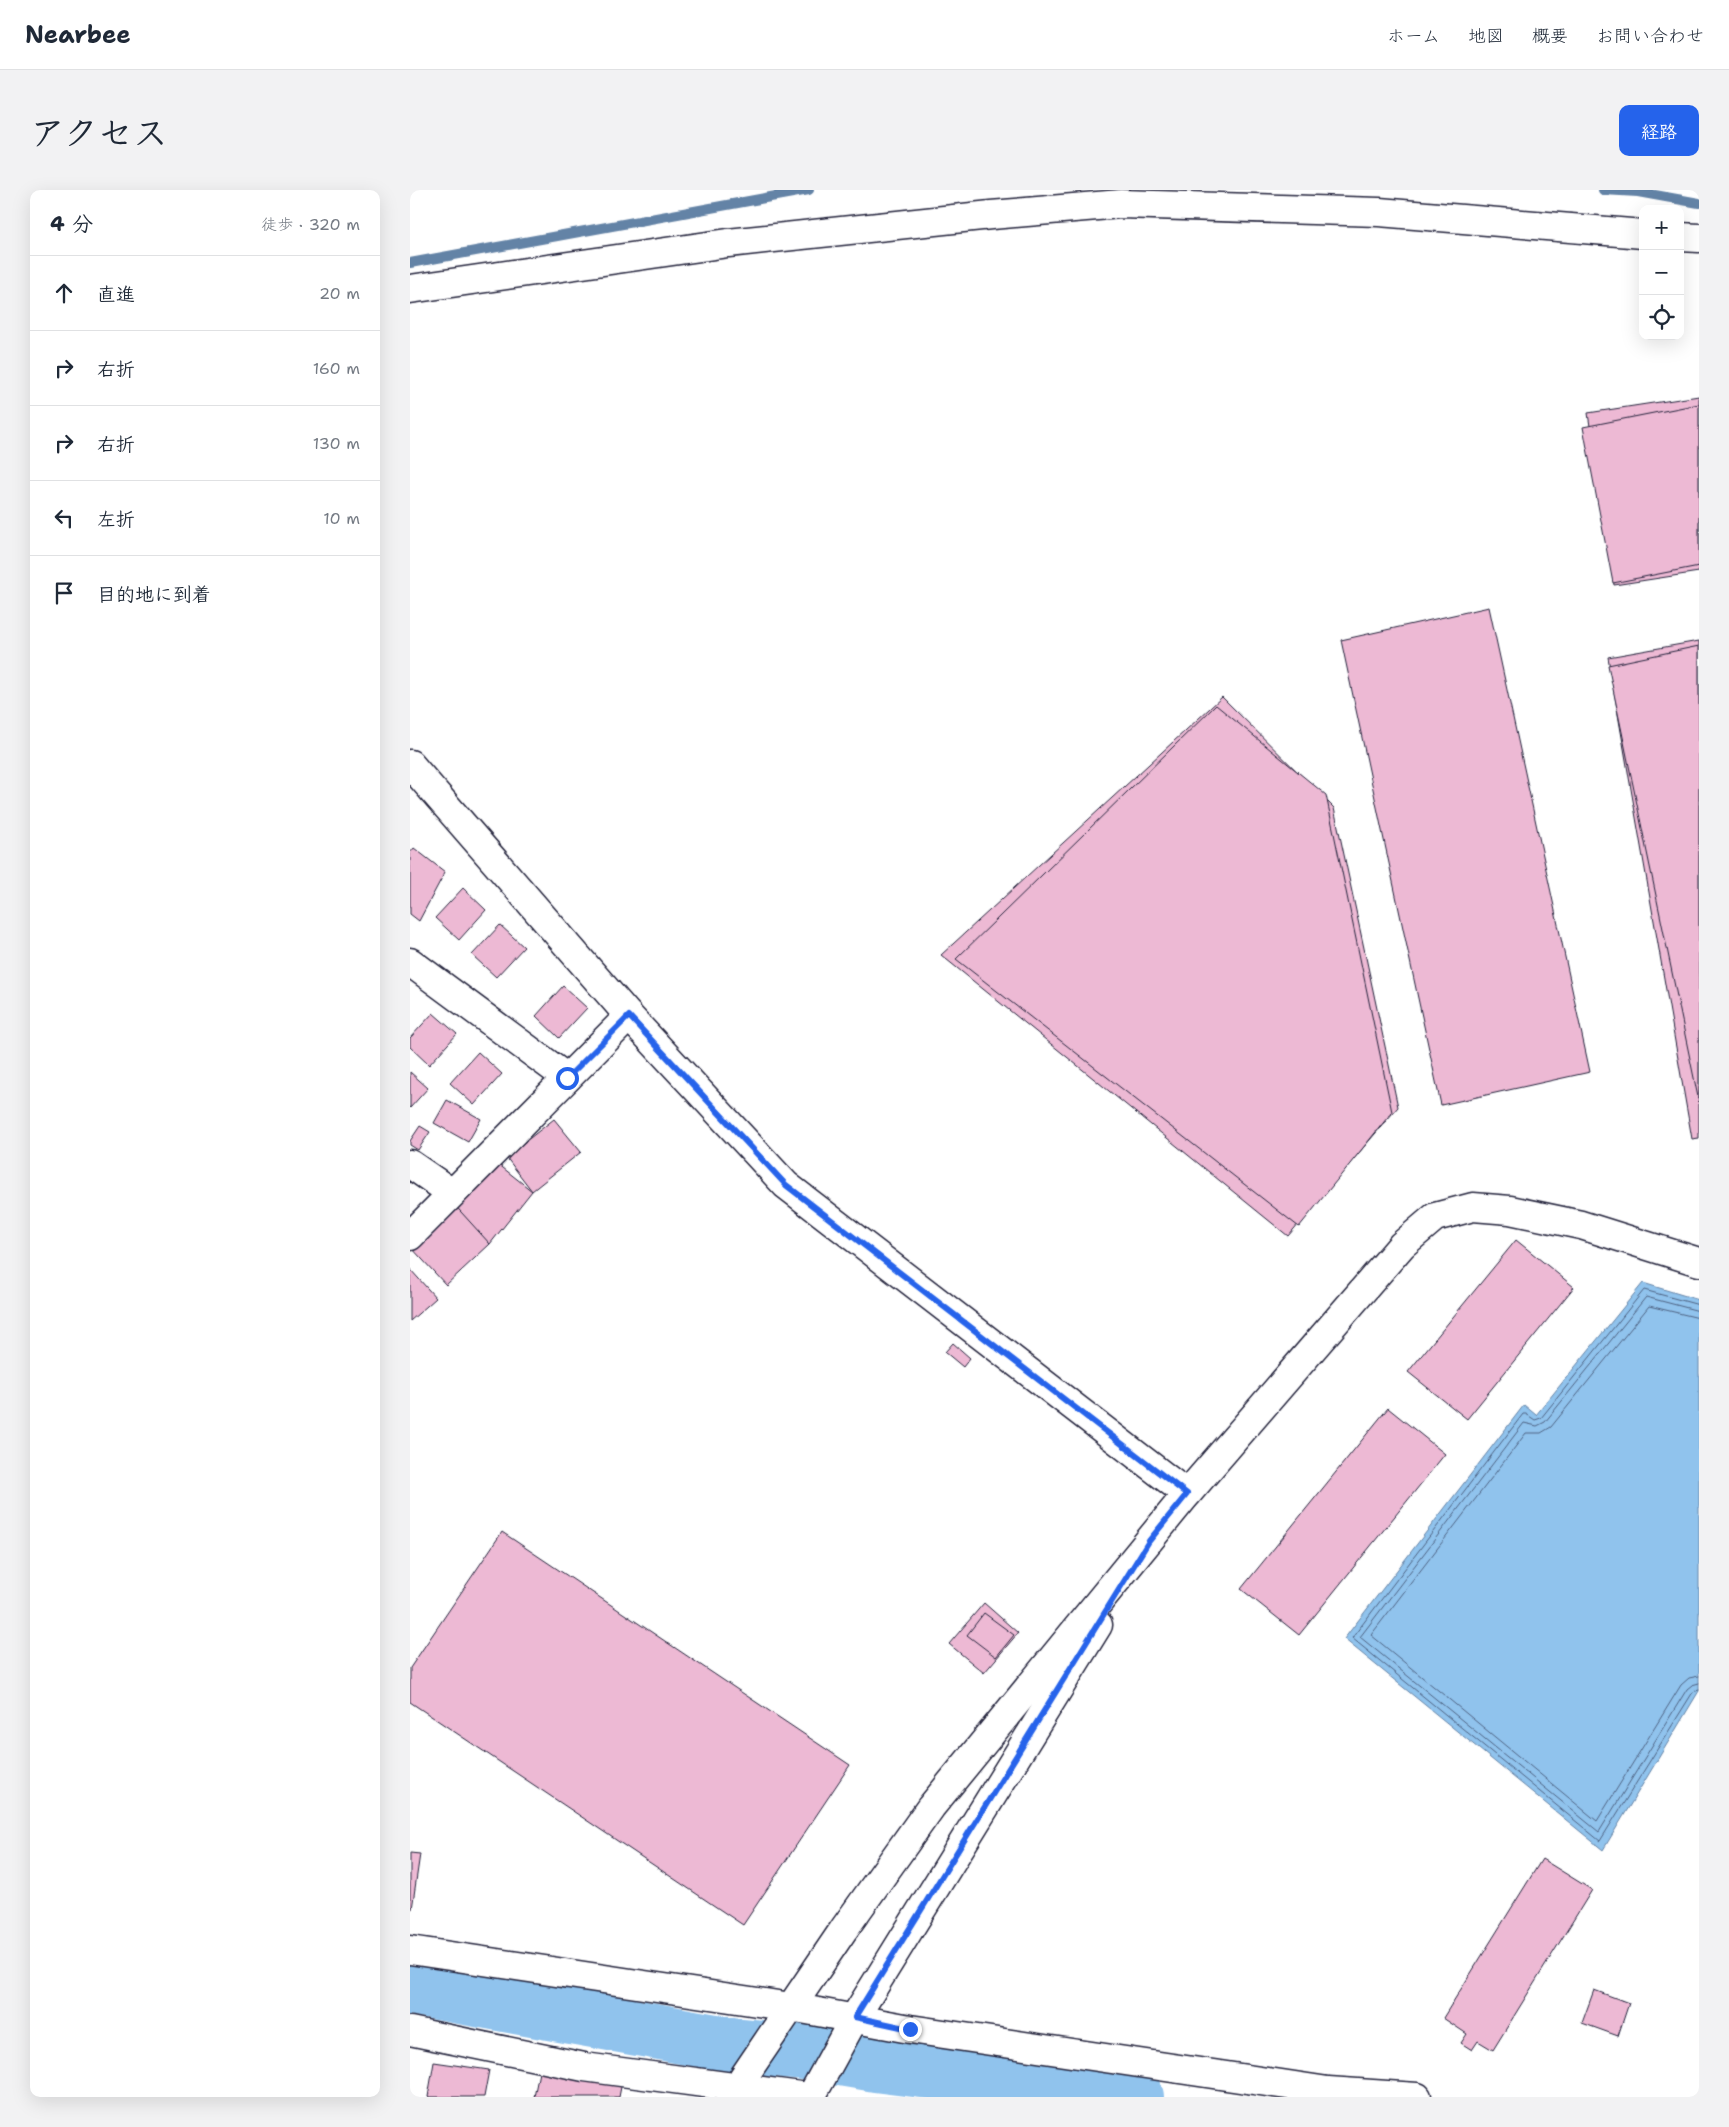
<!DOCTYPE html>
<html lang="ja">
<head>
<meta charset="utf-8">
<style>
	body { margin:0; font-family:"Shantell Sans","Klee One",sans-serif; background:#f2f2f3; color:#1f2937 }
	.controls { position:absolute; right:15px; top:15px; display:grid; overflow:hidden; border-radius:10px; box-shadow:0 5px 20px #0002 }
	.controls button { width:45px; height:45px; display:grid; place-items:center; padding:0; border:0; border-bottom:1px solid #e0e1e3; background:#fff; color:#1f2937; font:25px sans-serif }
	.stop { position:absolute; width:15px; height:15px; margin:-11px; border:4px solid #2563eb; border-radius:50%; background:#fff }
	.stop.end { background:#2563eb; border-color:#fff; box-shadow:0 1px 5px #0008 }
	.list { margin:0; padding:0; list-style:none }
	h2 { display:flex; justify-content:space-between; align-items:center; height:65px; margin:0; padding:0 20px; font-size:21px }
	h2 small { font-size:16px; font-weight:400; color:#747a83 }
	.list li { display:grid; grid-template-columns:32px 1fr auto; gap:15px; align-items:center; box-sizing:border-box; height:75px; padding:0 20px; border-top:1px solid #e0e1e3 }
	.list b { display:block; font-size:19px; white-space:nowrap }
	.list em { font-size:16px; font-style:normal; color:#747a83 }
	.icon { flex:none; width:28px; height:28px; fill:none; stroke:currentColor; stroke-width:2; stroke-linecap:round; stroke-linejoin:round }
	.map { position:relative; flex:none; width:1289px; height:1907px; overflow:hidden; border-radius:10px }
	header { display:flex; align-items:center; gap:30px; box-sizing:border-box; height:70px; padding:0 25px; background:#fff; border-bottom:1px solid #e0e1e3 }
	header strong { font-size:24px }
	nav { display:flex; gap:28px; margin-inline-start:auto; font-size:18px }
	.intro { display:flex; align-items:center; justify-content:space-between; box-sizing:border-box; height:120px; padding:0 30px }
	h1 { margin:0; font-size:35px }
	.button { padding:12px 22px; border-radius:10px; background:#2563eb; color:#fff; font-size:18px; font-weight:700 }
	main { display:flex; gap:30px; padding:0 30px }
	aside { flex:1; background:#fff; border-radius:10px; box-shadow:0 5px 20px #0002 }
	.map>svg:first-child { display:block }
	.water { fill:#90c3ed; stroke:#6483a6 }
	.lines { fill:none; stroke-linecap:round; stroke-linejoin:round }
	.shore { stroke:#4e6282; stroke-width:1 }
	.stream { stroke:#6483a6; stroke-width:10 }
	.river { stroke:#90c3ed; stroke-width:56 }
	.building { fill:#edb9d4; stroke:#22223b }
	.street-casing { stroke:#22223b; stroke-width:31 }
	.secondary-casing { stroke:#22223b; stroke-width:31 }
	.street { stroke:#fff; stroke-width:28 }
	.secondary { stroke:#fff; stroke-width:28 }
	.route { stroke:#2563eb; stroke-width:6 }
</style>
</head>
<body>
<header>
<strong>Nearbee</strong>
<nav><a>ホーム</a><a>地図</a><a>概要</a><a>お問い合わせ</a></nav>
</header>
<div class="intro"><h1>アクセス</h1><a class="button">経路</a></div>
<main>
<aside>
<h2>4 分<small>徒歩 · 320 m</small></h2>
<ul class="list">
<li><svg class="icon" aria-label="ahead" viewBox="0 0 24 24"><path d="M12 20V5M6 11l6-6 6 6"/></svg><div><b>直進</b></div><em>20 m</em></li>
<li><svg class="icon" aria-label="right" viewBox="0 0 24 24"><path d="M7 20v-9h11M14 6l5 5-5 5"/></svg><div><b>右折</b></div><em>160 m</em></li>
<li><svg class="icon" aria-label="right" viewBox="0 0 24 24"><path d="M7 20v-9h11M14 6l5 5-5 5"/></svg><div><b>右折</b></div><em>130 m</em></li>
<li><svg class="icon" aria-label="left" viewBox="0 0 24 24"><path d="M17 20v-9H6M10 6l-5 5 5 5"/></svg><div><b>左折</b></div><em>10 m</em></li>
<li><svg class="icon" aria-label="arrive" viewBox="0 0 24 24"><path d="M6 21V4h12l-3 4 3 4H6"/></svg><div><b>目的地に到着</b></div></li>
</ul>
</aside>
<div class="map">
<svg width="1289" height="1907" viewBox="0 0 1289 1907">
	<rect width="100%" height="100%" fill="#fff"/>
	<filter id="ink" filterUnits="userSpaceOnUse"><feTurbulence type="fractalNoise" baseFrequency=".02" numOctaves="2"/><feDisplacementMap in="SourceGraphic" scale="10" xChannelSelector="R" yChannelSelector="G"/><feConvolveMatrix kernelMatrix="1 2 1 2 8 2 1 2 1" color-interpolation-filters="sRGB"/></filter>
	<g filter="url(#ink)">
		<path class="water" d="M1233,1093l56,17v391l-96,159 -259,-211 180,-234 12,10z"/>
		<g class="lines">
			<g class="shore">
				<path d="M1289,1115l-55,-15 -103,128 -6,2 -9,-6h-3l-171,224 248,203 93,-149 6,-2"/>
				<path d="M1289,1121l-53,-14 -101,125 -8,4 -13,-3 -164,214 239,195 88,-143 5,-4 7,-2"/>
				<path d="M1289,1128l-50,-12 -98,121 -10,6h-15l-155,202 226,186 84,-136 8,-7 10,-2"/>
			</g>
			<g class="stream">
				<path d="M1193,0l35,2 61,11"/>
				<path d="M0,73l399,-73"/>
			</g>
			<path class="river" d="M0,1797l322,58 72,7 71,12 261,33"/>
		</g>
		<g class="building">
			<path d="M1289,206v176l-85,13 -26,-172z"/>
			<path d="M1289,214v162l-86,17 -30,-156z"/>
			<path d="M1079,417l101,465 -149,33 -100,-465z"/>
			<path d="M1289,451v497l-7,1 -84,-482z"/>
			<path d="M1289,456v456l-91,-437z"/>
			<path d="M812,507l112,111 64,299 -110,129 -347,-281z"/>
			<path d="M806,515l110,90 66,317 -93,115 -343,-268z"/>
			<path d="M4,658l31,24 -26,49 -9,-7v-61z"/>
			<path d="M53,698l23,22 -27,30 -24,-22z"/>
			<path d="M90,735l24,22 -28,30 -24,-22z"/>
			<path d="M153,796l24,22 -28,30 -23,-22z"/>
			<path d="M23,823l24,21 -28,31 -19,-18v-9z"/>
			<path d="M68,862l24,22 -28,31 -24,-22z"/>
			<path d="M0,882l18,16 -18,20z"/>
			<path d="M37,910l34,19 -13,23 -34,-19z"/>
			<path d="M144,929l27,33 -49,39 -26,-34z"/>
			<path d="M10,936l10,6 -12,18 -8,-5v-4z"/>
			<path d="M83,970l39,31 -42,53 -39,-31z"/>
			<path d="M41,1011l39,43 -44,41 -36,-39z"/>
			<path d="M1106,1050l58,47 -107,132 -59,-47z"/>
			<path d="M0,1079l26,29 -26,23z"/>
			<path d="M543,1153l17,15 -7,9 -18,-15z"/>
			<path d="M978,1218l57,46 -146,181 -58,-46z"/>
			<path d="M92,1342l348,233 -107,160 -333,-223v-34z"/>
			<path d="M574,1413l34,30 -34,40 -35,-29z"/>
			<path d="M574,1423l30,22 -18,22 -29,-22z"/>
			<path d="M0,1663l10,1 -8,55h-2z"/>
			<path d="M1132,1669l50,31 -99,160 -15,-9 -6,9 -11,-7 6,-9 -24,-16z"/>
			<path d="M1184,1800l35,13 -11,33 -36,-13z"/>
			<path d="M24,1872l55,8 -5,27h-56z"/>
			<path d="M130,1877l82,15 -3,15h-85z"/>
		</g>
		<g class="lines">
			<g class="street-casing">
				<g id="street">
					<path d="M1270,47l19,1"/>
					<path d="M0,99l318,-46 263,-28 130,-11 258,8 264,22"/>
					<path d="M0,574l219,252 157,169 401,309"/>
					<path d="M0,772l157,116"/>
					<path d="M0,974l42,29"/>
					<path d="M0,1046l219,-220"/>
					<path d="M0,1760l381,57 119,22 418,62 89,6"/>
					<path d="M0,1841l174,36 224,30"/>
				</g>
			</g>
			<g class="secondary-casing">
				<g id="secondary">
					<path d="M320,1907l114,-168 87,-122 256,-313 215,-249 33,-28 38,-10 37,3 71,15 118,37"/>
					<path d="M401,1907l44,-80 243,-392"/>
				</g>
			</g>
			<use href="#street" class="street"/>
			<use href="#secondary" class="secondary"/>
		</g>
	</g>
	<g class="lines" filter="url(#ink)">
		<path class="route" d="M157,888l62,-62 157,169 401,309 -38,47 -294,476 55,12"/>
	</g>
</svg>
<div class="controls">
<button>+</button>
<button>−</button>
<button><svg class="icon" aria-label="locate" viewBox="0 0 24 24"><circle cx="12" cy="12" r="6"/><path d="M12 2v4M12 18v4M2 12h4M18 12h4"/></svg></button>
</div>
<div class="stop" style="left:157px;top:888px"></div>
<div class="stop end" style="left:500px;top:1839px"></div>
</div>
</main>
</body>
</html>
